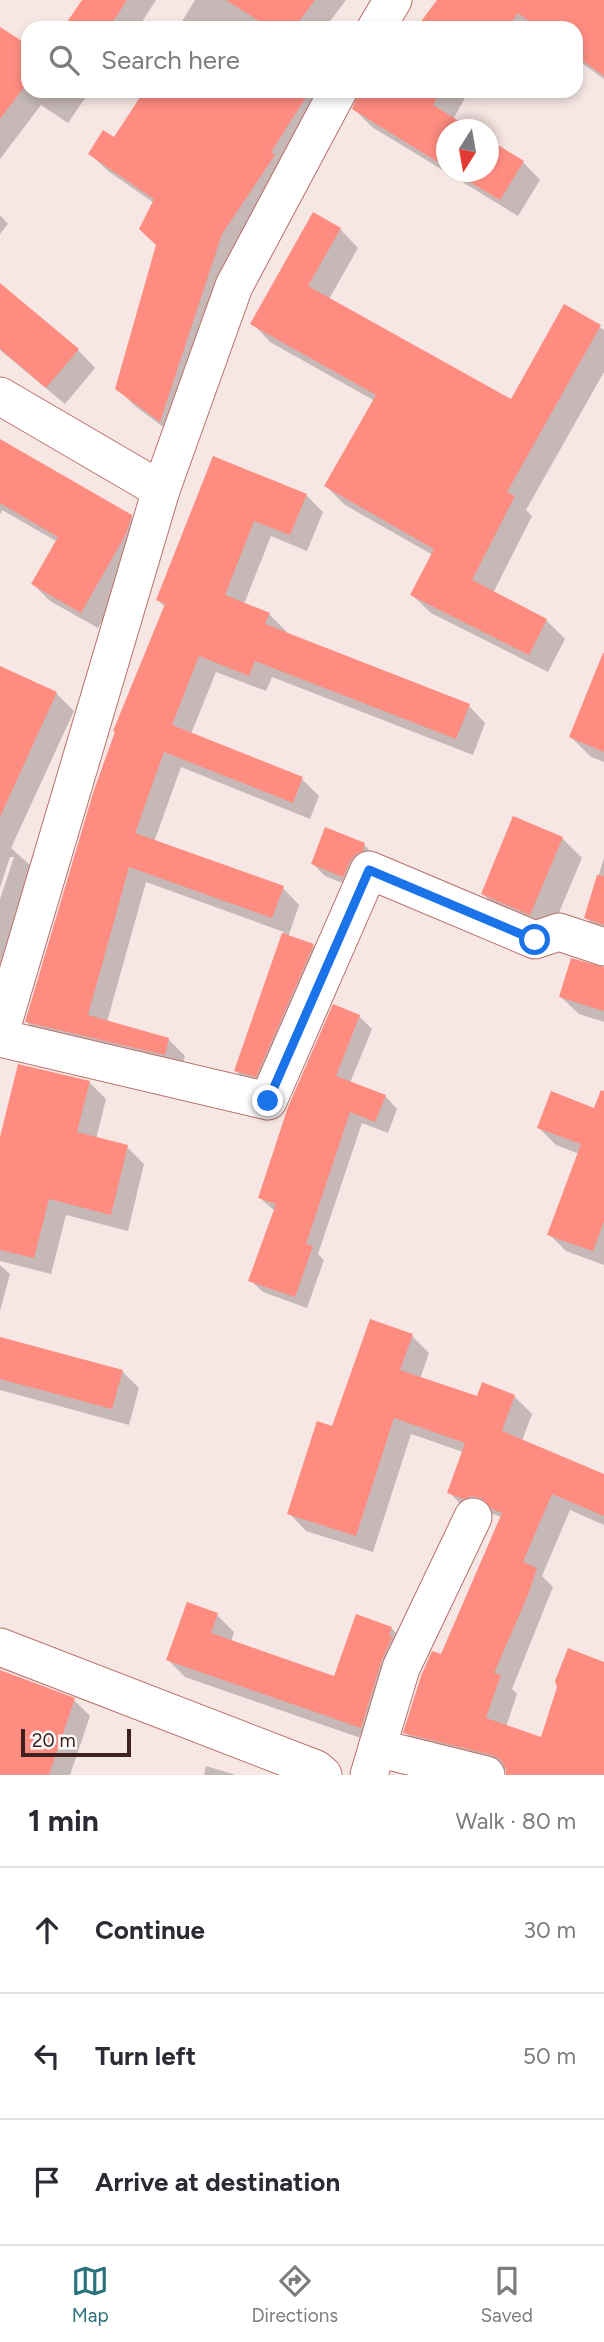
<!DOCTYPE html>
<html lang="en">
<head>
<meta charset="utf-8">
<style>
	body { margin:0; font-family:Figtree,sans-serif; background:#f7f7f7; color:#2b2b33 }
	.compass { position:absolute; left:436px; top:119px; width:63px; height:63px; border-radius:50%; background:#fff; box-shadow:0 4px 10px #0003; rotate:191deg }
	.scale { position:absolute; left:21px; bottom:18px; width:110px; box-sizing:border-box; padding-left:7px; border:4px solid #3e211e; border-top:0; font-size:19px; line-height:24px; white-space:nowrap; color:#3e211e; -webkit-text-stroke:5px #f8f8f8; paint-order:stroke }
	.stop { position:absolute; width:21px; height:21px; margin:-16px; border:5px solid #1a73e8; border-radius:50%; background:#fff }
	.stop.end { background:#1a73e8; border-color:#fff; box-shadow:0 2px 7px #0008 }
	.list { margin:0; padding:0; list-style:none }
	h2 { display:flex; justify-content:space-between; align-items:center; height:91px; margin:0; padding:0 28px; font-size:30px }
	h2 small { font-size:23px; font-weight:400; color:#7c7c81 }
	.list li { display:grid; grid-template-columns:46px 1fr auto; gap:21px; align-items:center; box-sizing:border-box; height:126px; padding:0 28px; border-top:2px solid #e1e1e2 }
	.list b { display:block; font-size:26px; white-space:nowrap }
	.list em { font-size:23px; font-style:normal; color:#7c7c81 }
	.icon { flex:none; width:38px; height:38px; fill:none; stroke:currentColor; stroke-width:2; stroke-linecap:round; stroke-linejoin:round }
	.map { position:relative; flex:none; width:604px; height:1775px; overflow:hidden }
	.search { position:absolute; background:#fff; box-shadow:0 4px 10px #0003; left:21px; right:21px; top:21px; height:77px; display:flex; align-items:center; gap:18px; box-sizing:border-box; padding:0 24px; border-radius:21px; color:#7c7c81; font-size:26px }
	.sheet { height:469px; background:#fff }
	nav { display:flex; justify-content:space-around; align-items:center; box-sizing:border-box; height:98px; border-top:2px solid #e1e1e2; background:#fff; font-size:19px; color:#7c7c81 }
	nav a { display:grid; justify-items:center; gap:4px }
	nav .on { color:#29727b }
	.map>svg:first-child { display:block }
	.shadow { fill:#0003 }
	.building { fill:#fe8c81 }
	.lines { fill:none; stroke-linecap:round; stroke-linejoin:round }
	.street-casing { stroke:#b9716a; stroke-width:39 }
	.street { stroke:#fff; stroke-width:37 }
	.route { stroke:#1a73e8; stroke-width:9 }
</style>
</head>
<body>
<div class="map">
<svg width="604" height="1775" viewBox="0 0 604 1775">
	<rect width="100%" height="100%" fill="#f7e7e4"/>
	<g class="shadow">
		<path d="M84,0h72l-18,28h-73z"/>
		<path d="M195,0h151l-21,28h-147z"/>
		<path d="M439,0h165v79l-28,-20v-31h-158z"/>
		<path d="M0,29l28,19v43h62l-22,32 -27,-18 -41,54z"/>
		<path d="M146,91h198l-166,347 -43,-32 -18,-18 41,-143 -4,-42 -46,-32 -18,-17 24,-14z"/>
		<path d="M361,91h108l-22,39v42h42l34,-10 17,18 -22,36 -146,-89 -18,-18z"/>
		<path d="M0,215l8,9 -8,10z"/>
		<path d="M340,229l18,19 -29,51 182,103 54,-95 39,23v42l-78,138 6,6 -39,77 53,27 19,19 -17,33 -117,-59 -19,-18 21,-40 -88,-50 -19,-19 49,-85 -105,-59 -18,-19z"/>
		<path d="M0,285l78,65 17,18 -30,36 -65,-54z"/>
		<path d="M0,441l131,75 17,17 -6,18 -44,77 -48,-27 -17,-17 25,-42 -56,-32 -2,5z"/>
		<path d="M214,458l92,37 17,17 -16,39 -36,-15 -27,68 25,10 17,17 -1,3 184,72 16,17 -12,32 -201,-78 -6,14 -50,-19 -25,62 111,45 17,17 -9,23 -129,-52 -27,75 129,46 16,17 -11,32 25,9 17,16 -78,126 -16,-17 48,-139 -138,-50 -39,140 61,17 17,17 -4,15 -137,-32 -17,-17 138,-415 -7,-7z"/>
		<path d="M604,666v96l-13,-5 -20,-20z"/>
		<path d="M0,668l56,25 18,18 -63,137 21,19 -32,98v-66l14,-42h-4l-10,31z"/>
		<path d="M562,838l20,20 -32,76 -47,-20 -20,-20z"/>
		<path d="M364,845l13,12 -22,31 -30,-12 -12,-12z"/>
		<path d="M604,858v77l-18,-17z"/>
		<path d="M604,969v53l-25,-8 -18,-17z"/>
		<path d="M359,1016l13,13 -22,54 35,13 12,13 -9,24 -26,-10 -44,131 6,6 -17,48 -44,-16 -13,-12 25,-69 -15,-13z"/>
		<path d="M89,1082l17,17 -10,40 31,8 17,17 -16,67 -62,-16 -15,59 -51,-13v-117z"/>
		<path d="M604,1113v152l-38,-14 -17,-17 30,-80 -23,-9 -17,-17z"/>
		<path d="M0,1265l10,9 -10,37z"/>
		<path d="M412,1336l17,17 -9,26 58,20 36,-3 18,18 -10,27 82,34v50l-34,-15 -28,66 11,11 -41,102 5,5 -11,33 36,13 62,-76v111l-96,-4 -85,-21 -18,-18 37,-75 60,-140 -12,-4 -8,2 -16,-5 -17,-18 14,-40 -52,-18 -38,118 -67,-21 -17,-18 44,-85z"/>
		<path d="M0,1338l122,33 17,17 -10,37 -129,-35z"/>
		<path d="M217,1615l17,17 -3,10 104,36 56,-50 17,17 -30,99 -193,-67 -17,-17z"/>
		<path d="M0,1671l74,29 16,16 -20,59h-70z"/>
		<path d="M206,1766l30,9h-32z"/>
	</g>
	<g class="building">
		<path d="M82,0h45l-18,28h-46z"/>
		<path d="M226,0h89l-21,28h-24z"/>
		<path d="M437,0h167v76l-28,-20v-28h-38l-20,-15 -11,15h-91z"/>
		<path d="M0,27l28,18v37l-28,37z"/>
		<path d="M144,91h166l-39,61 4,3 -53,79 -62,188 -45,-33 41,-144 -17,-16 15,-30 -66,-45 15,-24 11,7z"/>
		<path d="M359,91h82l-8,14 40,25h-27v37l-94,-58z"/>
		<path d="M488,139l36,22 -24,39 -47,-28h35z"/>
		<path d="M313,212l28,16 -33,58 203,113 53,-95 37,21 -94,167 8,4 -43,84 75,39 -18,36 -119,-60 24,-46 -110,-63 52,-91 -126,-71z"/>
		<path d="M0,283l79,66 -33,39 -46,-39z"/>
		<path d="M0,439l132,76 -6,19 -45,79 -50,-29 27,-47 -58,-34z"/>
		<path d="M213,456l94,38 -17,41 -36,-14 -29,74 45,18 -5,11 205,80 -14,35 -201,-78 -6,15 -50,-20 -27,69 131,52 -10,26 -129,-51 -29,81 149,53 -12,32 -143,-51 -41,148 81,23 -4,17 -140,-33 69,-232 21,-58 -2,-1 52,-127 -9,-4z"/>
		<path d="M603,653h1v99l-35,-15z"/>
		<path d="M0,666l57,26 -57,125z"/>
		<path d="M513,816l50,21 -33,78 -49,-21z"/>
		<path d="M325,827l40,16 -2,8 -7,3 -6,7 -7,16 -32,-13z"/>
		<path d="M597,875l7,1v49l-20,-7z"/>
		<path d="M282,933l32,11 -58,133 -22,-6z"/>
		<path d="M571,958l33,9v44l-45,-14z"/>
		<path d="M333,1004l27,11 -24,61 50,19 -11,27 -25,-10 -44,132 7,2 -18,51 -47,-16 28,-77 -18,-6 30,-91z"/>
		<path d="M18,1064l72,17 -13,51 51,13 -17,70 -62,-16 -15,59 -34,-8v-113z"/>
		<path d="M601,1090l3,1v130l-11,30 -46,-16 34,-91 -44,-16 14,-37 43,17z"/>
		<path d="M370,1319l43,15 -13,36 77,26 5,-14 33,13 -13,36 102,43v42l-52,-22 -29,68 14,6 -9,27 -34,78 7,2 -15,43 55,19 16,-50 -2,-6 13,-33 36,14v113h-98v-6l-5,-9 -9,-5 -89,-22 18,-57 11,-25 9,3 61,-141 -10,-4 -11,-11 -9,-2 -9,3 -16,-6 18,-50 -71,-25 -38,118 -69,-22 30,-93 15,5z"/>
		<path d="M0,1337l123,33 -11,39 -112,-30z"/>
		<path d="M187,1602l31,11 -7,20 123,43 22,-62 36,13 -3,9 3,1 -11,25 -20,66 -195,-68z"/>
		<path d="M0,1670l75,28 -26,77h-49z"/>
	</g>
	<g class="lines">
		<g class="street-casing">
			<g id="street">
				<path d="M376,28l17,-28"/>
				<path d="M0,396l161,94"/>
				<path d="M0,1033l161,-543 73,-204 104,-195"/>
				<path d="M0,1038l268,63 101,-231 166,70 24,-8 45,15"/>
				<path d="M0,1647l316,122 7,6"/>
				<path d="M377,1748l109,27"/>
				<path d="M369,1775l32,-107 72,-151"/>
			</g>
		</g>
		<use href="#street" class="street"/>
	</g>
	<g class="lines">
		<path class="route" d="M268,1101l101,-231 166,70"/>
	</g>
</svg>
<svg class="compass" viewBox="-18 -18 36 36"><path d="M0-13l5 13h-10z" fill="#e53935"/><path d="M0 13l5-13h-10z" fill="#7c7c81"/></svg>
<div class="scale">20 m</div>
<div class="stop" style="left:535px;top:940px"></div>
<div class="stop end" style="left:268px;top:1101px"></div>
<div class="search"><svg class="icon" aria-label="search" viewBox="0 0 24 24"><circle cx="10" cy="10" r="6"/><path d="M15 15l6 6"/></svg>Search here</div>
</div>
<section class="sheet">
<h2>1 min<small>Walk · 80 m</small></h2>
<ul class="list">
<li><svg class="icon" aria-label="ahead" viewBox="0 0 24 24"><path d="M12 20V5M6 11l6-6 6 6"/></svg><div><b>Continue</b></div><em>30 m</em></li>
<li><svg class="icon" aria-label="left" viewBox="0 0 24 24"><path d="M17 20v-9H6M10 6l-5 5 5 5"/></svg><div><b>Turn left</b></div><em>50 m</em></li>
<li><svg class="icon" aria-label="arrive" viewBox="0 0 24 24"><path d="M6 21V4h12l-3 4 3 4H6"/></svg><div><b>Arrive at destination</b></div></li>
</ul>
</section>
<nav>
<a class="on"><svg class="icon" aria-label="map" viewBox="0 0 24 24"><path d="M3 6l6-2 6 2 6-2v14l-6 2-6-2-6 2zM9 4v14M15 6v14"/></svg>Map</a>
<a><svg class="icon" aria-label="directions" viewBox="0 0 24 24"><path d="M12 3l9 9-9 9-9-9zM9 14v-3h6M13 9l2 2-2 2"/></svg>Directions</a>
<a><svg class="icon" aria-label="saved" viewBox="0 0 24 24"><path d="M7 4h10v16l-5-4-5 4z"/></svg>Saved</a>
</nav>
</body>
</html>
